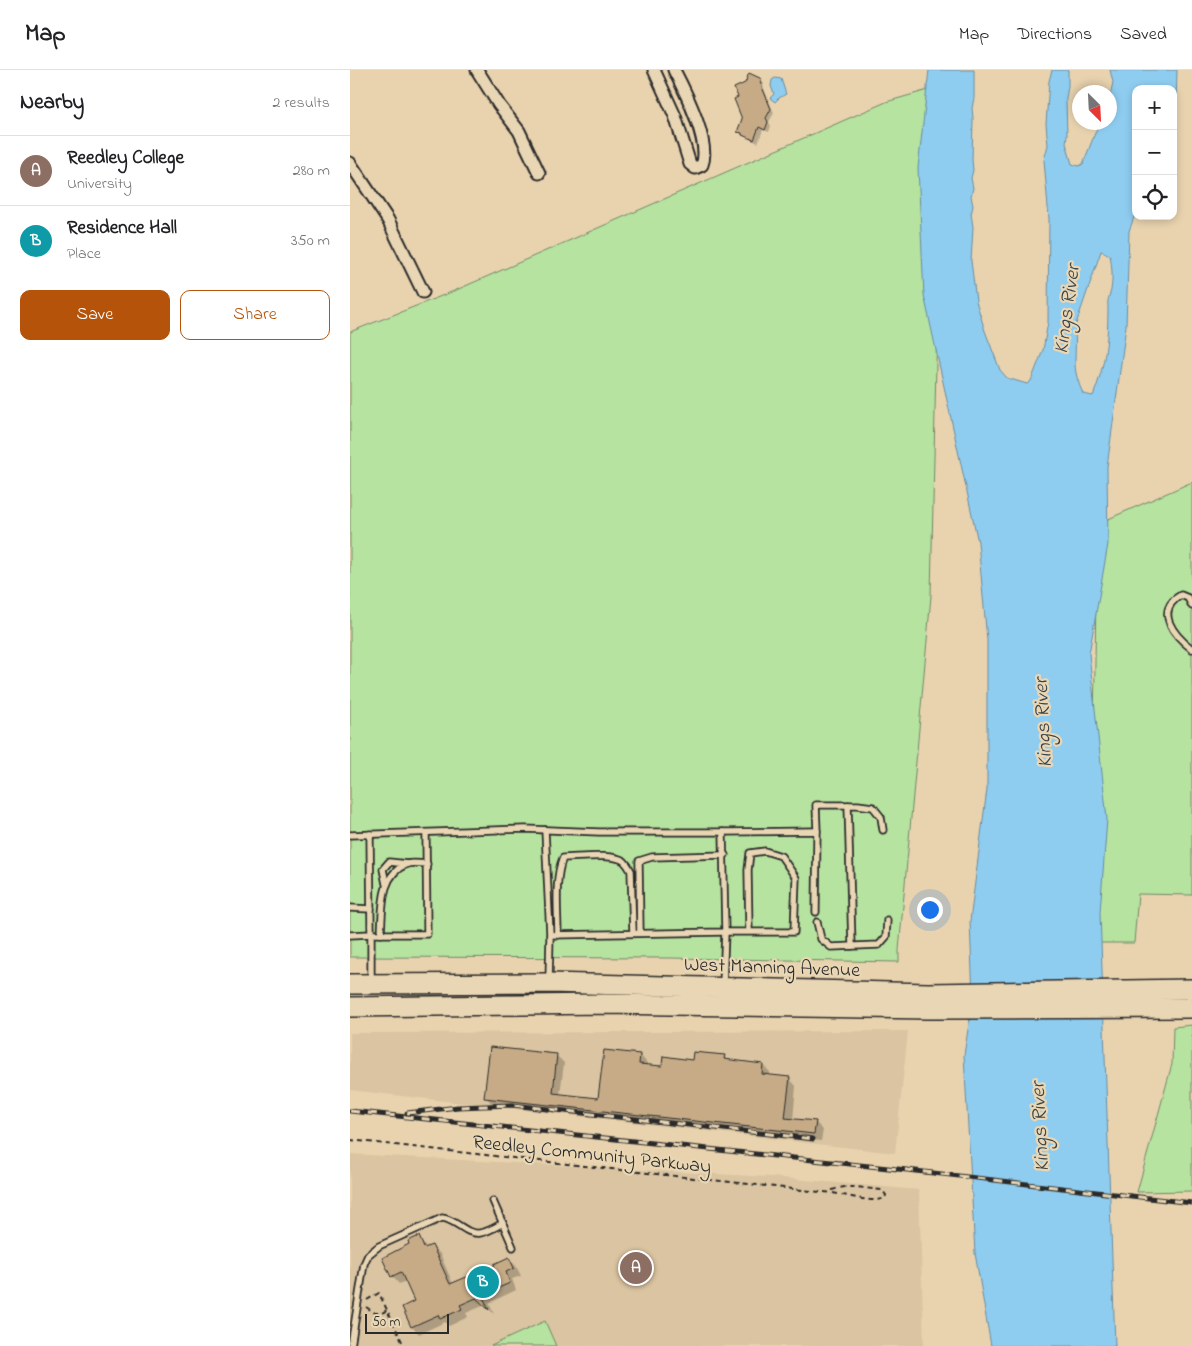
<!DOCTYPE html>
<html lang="en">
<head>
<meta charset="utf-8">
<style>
	body { margin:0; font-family:"Indie Flower",sans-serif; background:#f2f2f2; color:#202124 }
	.controls { position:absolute; right:15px; top:15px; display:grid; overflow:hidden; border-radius:10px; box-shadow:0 2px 8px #0003 }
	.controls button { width:45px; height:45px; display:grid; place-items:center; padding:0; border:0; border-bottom:1px solid #e0e0e0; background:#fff; color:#202124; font:25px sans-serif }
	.compass { position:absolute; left:722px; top:15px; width:45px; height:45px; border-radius:50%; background:#fff; box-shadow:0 2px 8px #0003; rotate:156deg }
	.scale { position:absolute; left:15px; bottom:12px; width:84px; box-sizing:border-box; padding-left:5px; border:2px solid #2b2b2b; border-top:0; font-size:14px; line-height:18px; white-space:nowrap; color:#2b2b2b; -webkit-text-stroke:4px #e9d6b4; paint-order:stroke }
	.you { position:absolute; left:579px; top:839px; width:18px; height:18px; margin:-12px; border:4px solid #fff; border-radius:50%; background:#1a73e8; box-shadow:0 0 0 8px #1a73e833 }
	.badge { display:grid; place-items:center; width:32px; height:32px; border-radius:50%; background:#b45309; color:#fff; font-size:16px; font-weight:700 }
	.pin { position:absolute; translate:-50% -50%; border:2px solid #fff; box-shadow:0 1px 5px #0006 }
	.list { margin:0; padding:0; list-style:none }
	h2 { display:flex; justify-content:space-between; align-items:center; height:65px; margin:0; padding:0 20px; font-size:21px }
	h2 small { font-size:16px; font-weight:400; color:#757577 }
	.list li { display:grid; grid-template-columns:32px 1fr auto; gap:15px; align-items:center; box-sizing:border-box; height:70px; padding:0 20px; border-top:1px solid #e0e0e0 }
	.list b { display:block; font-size:19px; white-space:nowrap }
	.list p { margin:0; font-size:16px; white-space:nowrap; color:#757577 }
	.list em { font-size:16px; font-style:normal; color:#757577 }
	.actions { display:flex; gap:10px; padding:15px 20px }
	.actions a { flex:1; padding:11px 0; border:1px solid #b45309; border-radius:10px; text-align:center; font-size:18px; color:#b45309 }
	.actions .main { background:#b45309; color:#fff }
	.icon { flex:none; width:28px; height:28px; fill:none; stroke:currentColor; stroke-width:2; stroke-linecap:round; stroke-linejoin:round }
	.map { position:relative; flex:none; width:842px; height:1276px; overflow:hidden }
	header { display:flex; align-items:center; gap:30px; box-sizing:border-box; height:70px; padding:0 25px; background:#fff; border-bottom:1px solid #e0e0e0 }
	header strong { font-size:24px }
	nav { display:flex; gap:28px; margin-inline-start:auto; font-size:18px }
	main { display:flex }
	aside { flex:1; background:#fff }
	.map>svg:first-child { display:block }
	.built { fill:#dac4a1 }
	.green { fill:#b6e3a0; stroke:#708766 }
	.water { fill:#8fcdf0; stroke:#678ca1; fill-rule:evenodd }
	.shadow { fill:#0003 }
	.building { fill:#c6ab86; stroke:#2b2b2b }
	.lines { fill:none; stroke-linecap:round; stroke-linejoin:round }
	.lane-casing { stroke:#2b2b2b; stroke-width:9 }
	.street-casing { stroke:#2b2b2b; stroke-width:15 }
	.primary-casing { stroke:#2b2b2b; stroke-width:22 }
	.path { stroke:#2b2b2b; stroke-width:2; stroke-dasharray:5 4; stroke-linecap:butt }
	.lane { stroke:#e9d6b4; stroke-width:5.5 }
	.street { stroke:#e9d6b4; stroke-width:11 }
	.primary { stroke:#e9d6b4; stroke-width:19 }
	.rail-casing { stroke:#2b2b2b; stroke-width:5 }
	.rail { stroke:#e9d6b4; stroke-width:3; stroke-dasharray:9; stroke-linecap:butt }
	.labels { text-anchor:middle; stroke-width:4.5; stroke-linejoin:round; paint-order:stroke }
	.street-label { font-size:20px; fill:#2b2b2b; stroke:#e9d6b4 }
	.water-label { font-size:21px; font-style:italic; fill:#3a4349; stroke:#e9d6b4 }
</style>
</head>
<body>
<header>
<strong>Map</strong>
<nav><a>Map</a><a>Directions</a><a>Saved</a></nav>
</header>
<main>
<aside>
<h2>Nearby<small>2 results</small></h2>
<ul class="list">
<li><span class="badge" style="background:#8d6e63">A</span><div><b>Reedley College</b><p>University</p></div><em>280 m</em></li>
<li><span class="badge" style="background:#0f9aa8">B</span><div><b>Residence Hall</b><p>Place</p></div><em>350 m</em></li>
</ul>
<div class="actions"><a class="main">Save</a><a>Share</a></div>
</aside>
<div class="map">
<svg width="842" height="1276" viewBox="0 0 842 1276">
	<rect width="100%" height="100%" fill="#e9d3af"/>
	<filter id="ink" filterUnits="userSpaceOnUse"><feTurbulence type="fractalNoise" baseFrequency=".02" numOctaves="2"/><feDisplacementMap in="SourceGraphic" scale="10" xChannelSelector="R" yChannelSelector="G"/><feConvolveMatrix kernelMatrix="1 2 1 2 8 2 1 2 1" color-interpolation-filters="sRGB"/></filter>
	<g filter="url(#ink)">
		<g class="built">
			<path d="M558,961l-13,122 -545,-63v-57z"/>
			<path d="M0,1084l421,23 148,13 5,156h-574z"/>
		</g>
		<g class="green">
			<path d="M592,16l-11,510 -32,354v12l-228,-4 -321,-1v-625l104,-41 432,-189z"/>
			<path d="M842,412v413l-54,-1 -4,49h-43l6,-419z"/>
			<path d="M842,955v166l-55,1 35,-128 1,-37z"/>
			<path d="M195,1251l11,25h-65z"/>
		</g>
		<g class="water">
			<path d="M579,0h45v28l-2,10 1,10 -1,42 1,10 -2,8 2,10 -2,8 2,10 -2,8 2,13 -2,34 5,40 9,30 15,39 7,8 20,6 4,-3 12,-31 5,-28 1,-103 -5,-59 4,-15 -2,-21 3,-43 3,-11h16v16l-2,13 1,37 -1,7 6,21 7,2 4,-2 16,-41 11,-1v-26l3,-14 -3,-12h67l-1,36 -3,7v-24h-37v123l-7,19 -3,95 -19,141 1,77 -19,110 18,165 -7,93 15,434h-124l-16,-93 -11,-198 9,-57 -3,-77 17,-132v-149l-9,-98 -54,-247 -6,-127zM751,181l9,4c2,12 3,22 1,35 -1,5 -4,10 -3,15 0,34 -2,58 -15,91l-10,-2c-4,-10 -8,-20 -8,-31 0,-12 1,-23 0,-36z"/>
			<path d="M425,8l6,1 5,15 -7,4 -4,4 -5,-4 4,-4 -3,-8 1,-6z"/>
		</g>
		<g class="shadow">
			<path d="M411,10l3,3 -1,3 11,27 -5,9 2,4 -2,6 -6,-2 -5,13 -11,-5 -8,-7z"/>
			<path d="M290,985l7,8v3l16,2 61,-11 5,4 34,4 7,7v4l19,2 7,8 -3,34 22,2 8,8 -2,11 -328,-36 -7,-8 71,-41 7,7 -4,32 39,4z"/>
			<path d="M68,1168l9,10 5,-2 8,8 13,30 44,-18 12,-7 7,7 5,10 -9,3 4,11 -27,13 5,11 -9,-9 -19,8 2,4 -19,9 -4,-4 -26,12 -7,-7 3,-25 -9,-21 -7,3 -7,-8 19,-31z"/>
		</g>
		<g class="building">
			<path d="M399,3l13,6 -2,3 11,27 -5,9 2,4 -3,8 -6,-3 -5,13 -12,-5v-2l-5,-1 5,-13 -8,-20 4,-2 -4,-9 11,-5z"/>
			<path d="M140,977l67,7 -4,39 45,5 6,-48 36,4 -1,10 23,2 1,-10 29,4 1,-8 32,3 -1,4 39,5 -1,10 28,3 -5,41 31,3 -2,13 -330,-36z"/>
			<path d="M69,1166l5,12 8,-3 18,39 45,-19 -1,-1 15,-7 5,11 -8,4 4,11 -28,12 7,15 -13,-12 -16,7 2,4 -22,10 -2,-4 -27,12 -9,-20 12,-6 -13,-29 -10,5 -9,-19 27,-14 -1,-3z"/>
		</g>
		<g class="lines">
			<g class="lane-casing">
				<g id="lane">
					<path d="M842,536l-4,-8 -7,-3c-28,16 -6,41 11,54"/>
					<path d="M498,735l4,141"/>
					<path d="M195,760l5,105"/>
					<path d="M467,761l-1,-26h42l15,2 8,10 2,13"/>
					<path d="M373,762l94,-1 -1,81"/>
					<path d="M0,765l175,-6 74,3h124l2,100 -175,3 -1,45"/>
					<path d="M36,814l-3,-15 6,-7 19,2"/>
					<path d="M0,838l21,1"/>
					<path d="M467,852l4,17 10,8 48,-2 7,-8 1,-17"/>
					<path d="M290,863l-1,-72 13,-4 73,-2"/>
					<path d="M31,864c2,-24 -2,-59 26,-70 5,-2 14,0 20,0"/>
					<path d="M0,865l21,-1 -1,-100"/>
					<path d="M208,865c0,-22 -4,-57 5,-77 15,0 49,-5 61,3 3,3 5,6 7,10l2,62"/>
					<path d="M21,911v-47h56l-1,-101"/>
					<path d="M373,914l2,-52h69l2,-54 -15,-22 -16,-5 -15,2 -2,17 1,62"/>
					<path d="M143,1131l20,46"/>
					<path d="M1,1276l13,-82 4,-9 11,-9 63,-28c14,1 23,17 38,15 8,-1 16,-6 23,-10"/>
				</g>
			</g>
			<g class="street-casing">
				<g id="street">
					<path d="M127,0l22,35 20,26 20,42"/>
					<path d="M304,0l21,46 15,48 5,4 7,-3c9,-22 -17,-74 -28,-95"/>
					<path d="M0,93l38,57 35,72"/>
				</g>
			</g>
			<g class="primary-casing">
				<g id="primary">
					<path d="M0,914l199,-1 379,10 264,-4"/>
					<path d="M0,937l254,-3 324,5 264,-1"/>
				</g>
			</g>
			<g class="path">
				<path d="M0,1070l470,52c18,-1 49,13 65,6l1,-3 -4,-5c-16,-1 -37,-7 -51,1"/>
				<path d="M17,1230l12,-7 25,53"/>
				<path d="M16,1237l9,6h7l5,-3"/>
			</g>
			<use href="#lane" class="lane"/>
			<use href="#street" class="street"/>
			<use href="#primary" class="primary"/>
			<g class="rail-casing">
				<g id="rail">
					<path d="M0,1041l557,59 285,33"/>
					<path d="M57,1043l51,-6 54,-2 301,34"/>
				</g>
			</g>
			<use href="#rail" class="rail"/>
		</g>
	</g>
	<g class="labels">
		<g class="street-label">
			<text transform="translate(422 896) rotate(2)" y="7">West Manning Avenue</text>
			<text transform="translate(242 1083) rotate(6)" y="7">Reedley Community Parkway</text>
		</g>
		<g class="water-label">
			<text transform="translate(716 239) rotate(-82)" y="7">Kings River</text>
			<text transform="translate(692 653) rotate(-93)" y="7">Kings River</text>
			<text transform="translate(689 1057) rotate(-93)" y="7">Kings River</text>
		</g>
	</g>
</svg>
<div class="controls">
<button>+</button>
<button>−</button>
<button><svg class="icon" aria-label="locate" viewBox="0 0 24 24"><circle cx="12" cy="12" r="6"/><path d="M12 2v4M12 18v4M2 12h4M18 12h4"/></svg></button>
</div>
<svg class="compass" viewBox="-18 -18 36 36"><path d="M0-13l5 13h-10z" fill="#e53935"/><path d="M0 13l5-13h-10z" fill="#757577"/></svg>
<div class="scale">50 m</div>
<div class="you"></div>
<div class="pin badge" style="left:286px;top:1198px;background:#8d6e63">A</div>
<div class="pin badge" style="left:133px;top:1212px;background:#0f9aa8">B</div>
</div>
</main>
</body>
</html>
